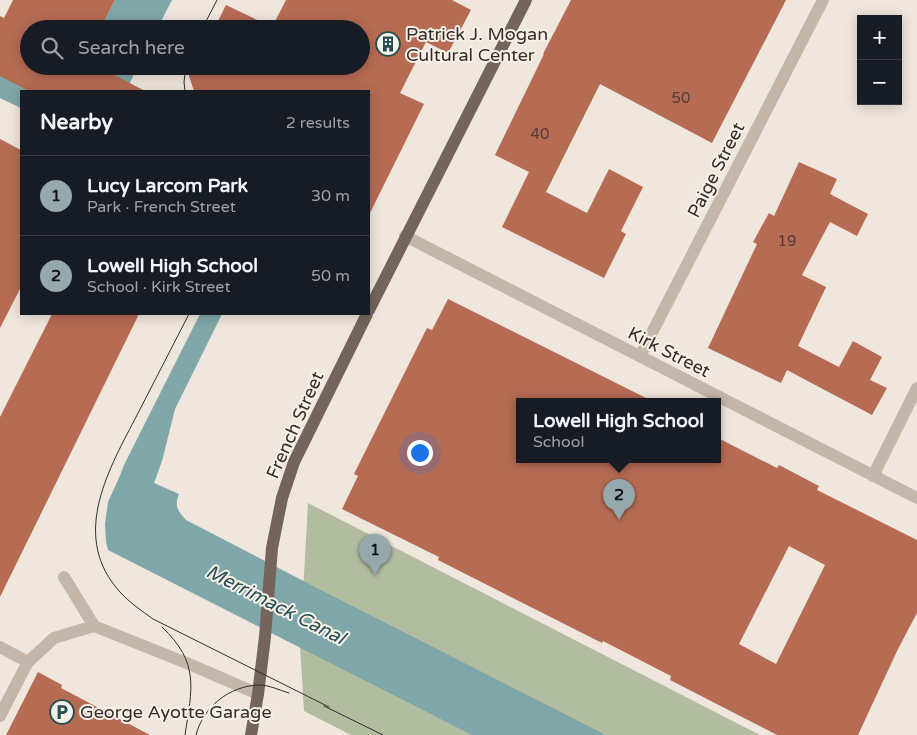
<!DOCTYPE html>
<html lang="en">
<head>
<meta charset="utf-8">
<style>
	body { margin:0; font-family:"Varela Round",sans-serif; background:#242831; color:#f1f3f6 }
	.controls { position:absolute; right:15px; top:15px; display:grid; overflow:hidden; border-radius:0px; box-shadow:0 2px 12px #0003 }
	.controls button { width:45px; height:45px; display:grid; place-items:center; padding:0; border:0; border-bottom:1px solid #363941; background:#171b24; color:#f1f3f6; font:25px sans-serif }
	.you { position:absolute; left:419px; top:452px; width:18px; height:18px; margin:-12px; border:4px solid #fff; border-radius:50%; background:#1a73e8; box-shadow:0 0 0 8px #1a73e833 }
	.badge { display:grid; place-items:center; width:32px; height:32px; border-radius:50%; background:#95a8ab; color:#111; font-size:16px; font-weight:700 }
	.pin { position:absolute; translate:-50% -41px; filter:drop-shadow(0 1px 2px #0008) }
	.pin::after { content:''; position:absolute; top:26px; width:18px; height:15px; background:inherit; clip-path:polygon(0 0,100% 0,50% 100%) }
	.popup { position:absolute; left:516px; top:398px; width:205px; height:65px; box-sizing:border-box; display:grid; place-content:center; border-radius:0px; background:#171b24; filter:drop-shadow(0 1px 4px #0005); font-size:16px; white-space:nowrap; color:#9ea1a6 }
	.popup b { font-size:19px; color:#f1f3f6 }
	.popup::after { content:''; position:absolute; left:50%; top:100%; margin-left:-10px; border:10px solid transparent; border-top-color:#171b24 }
	.list { margin:0; padding:0; list-style:none }
	h2 { display:flex; justify-content:space-between; align-items:center; height:65px; margin:0; padding:0 20px; font-size:21px }
	h2 small { font-size:16px; font-weight:400; color:#9ea1a6 }
	.list li { display:grid; grid-template-columns:32px 1fr auto; gap:15px; align-items:center; box-sizing:border-box; height:80px; padding:0 20px; border-top:1px solid #363941 }
	.list b { display:block; font-size:19px; white-space:nowrap }
	.list p { margin:0; font-size:16px; white-space:nowrap; color:#9ea1a6 }
	.list em { font-size:16px; font-style:normal; color:#9ea1a6 }
	.icon { flex:none; width:28px; height:28px; fill:none; stroke:currentColor; stroke-width:2; stroke-linecap:round; stroke-linejoin:round }
	.map { position:relative; flex:none; width:917px; height:735px; overflow:hidden }
	.search { position:absolute; background:#171b24; box-shadow:0 2px 12px #0003; left:20px; top:20px; width:350px; height:55px; display:flex; align-items:center; gap:12px; box-sizing:border-box; padding:0 18px; border-radius:28px; color:#9ea1a6; font-size:19px }
	.panel { position:absolute; background:#171b24; box-shadow:0 2px 12px #0003; left:20px; top:90px; width:350px; height:225px; border-radius:0px }
	.map>svg:first-child { display:block }
	.green { fill:#b2bc9f }
	.water { fill:#7fa6a8 }
	.building { fill:#b66b53; fill-rule:evenodd }
	.lines { fill:none; stroke-linecap:round; stroke-linejoin:round }
	.minor { stroke:#c5b6aa; stroke-width:12 }
	.major { stroke:#74645c; stroke-width:12 }
	.tram { stroke:#342c29; stroke-width:1 }
	.labels { text-anchor:middle; stroke-width:4; stroke-linejoin:round; paint-order:stroke }
	.number-label { font-size:15px; fill:#543c34 }
	.poi-label { font-size:18px; fill:#342c29; stroke:#f7f0e8; text-anchor:start }
	.street-label { font-size:18px; fill:#342c29; stroke:#f7f0e8 }
	.water-label { font-size:19px; font-style:italic; fill:#244d50; stroke:#f7f0e8 }
</style>
</head>
<body>
<div class="map">
<svg width="917" height="735" viewBox="0 0 917 735">
	<rect width="100%" height="100%" fill="#efe6dd"/>
	<path class="green" d="M308,503l452,232h-409l-47,-24 -4,-65z"/>
	<g class="water">
		<path d="M115,0h57l-15,29h-57z"/>
		<path d="M106,66h32l-12,25h-25z"/>
		<path d="M0,68l46,23h-25v17l-21,-10z"/>
		<path d="M200,314h22l-47,95 -13,52 -8,22 25,11c-5,13 -1,17 7,26l129,67 291,148h-134l-364,-185 -2,-8 -1,-18 3,-22 11,-24 5,-13z"/>
	</g>
	<g class="building">
		<path d="M13,0h102l-15,29h-75l4,2v35h68l48,25h-116l-29,-15v-60l4,2z"/>
		<path d="M286,0h166l19,10 -23,43 -22,-11 -26,51 24,11 -55,111v-124h-175l-5,-15 5,-10h167v-37h-147l12,-24 46,22z"/>
		<path d="M571,0h215l-74,143 -112,-59 -54,108 41,21 22,-44 34,18 -22,44 5,3 -22,44 -102,-51 27,-55 -34,-17 49,-101h-1z"/>
		<path d="M0,139l21,11v137l-21,41z"/>
		<path d="M799,162l38,17 -7,15 38,20 -11,22 -27,-14 -28,53 24,12 -28,59 41,21 14,-26 29,16 -12,23 17,8 -15,27 -85,-45 -6,13 -73,-35 49,-104 -4,-2 16,-29 5,3z"/>
		<path d="M448,299l204,102h-132v58h198v-21l59,30 2,-3 40,21 -2,4 100,50v73l-19,36 -40,86h-81l-107,-55 1,-4 -68,-35 -1,2 -164,-83 1,-3 -97,-48 16,-33 -4,-2 73,-146 5,2zM789,546l36,19 -49,99 -37,-20z"/>
		<path d="M52,314h87l-139,283v-180z"/>
		<path d="M38,672l24,13 -1,3 89,47h-144z"/>
	</g>
	<g class="lines">
		<g class="minor">
			<path d="M405,236l512,262"/>
			<path d="M640,356l183,-356"/>
			<path d="M873,476l44,-88"/>
			<path d="M64,577l30,49"/>
			<path d="M0,647l28,15"/>
			<path d="M0,716l19,-37 9,-17 26,-24 40,-12 95,38 69,30"/>
		</g>
		<g class="major">
			<path d="M369,310l157,-310"/>
			<path d="M251,735l7,-41 7,-57 7,-89 10,-50 12,-36 73,-148"/>
		</g>
		<g class="tram">
			<path d="M202,29l15,-29"/>
			<path d="M185,91l-1,-9 2,-16"/>
			<path d="M189,314c-18,35 -36,70 -54,105 -29,55 -64,119 -15,173 10,11 22,19 33,27l176,88"/>
			<path d="M162,627c38,36 30,61 23,108"/>
			<path d="M324,706l59,29"/>
			<path d="M196,735c7,-28 33,-49 63,-50 10,0 20,5 30,8"/>
		</g>
	</g>
	<defs>
		<g id="building-ring" transform="scale(1.25)"><circle r="9.5" fill="#f7f0e8" stroke="#244d50" stroke-width="1.5"/><path d="M-4-6H4V6H1V3H-1V6H-4ZM-2.5-4.3h1.7v1.8h-1.7ZM.8-4.3h1.7v1.8H.8ZM-2.5-1h1.7V.8h-1.7ZM.8-1h1.7V.8H.8Z" fill="#244d50"/></g>
		<g id="parking-ring" transform="scale(1.25)"><circle r="9.5" fill="#f7f0e8" stroke="#244d50" stroke-width="1.5"/><path d="M-3.5-5.5H1a3.5 3.5 0 0 1 0 7H-1V5.5H-3.5ZM-1-3.4V-.6H.8a1.4 1.4 0 0 0 0-2.8Z" fill="#244d50"/></g>
	</defs>
	<g fill-rule="evenodd">
		<use href="#building-ring" x="388" y="44"/>
		<use href="#parking-ring" x="62" y="712"/>
	</g>
	<g class="labels">
		<g class="number-label">
			<text x="681" y="103">50</text>
			<text x="540" y="139">40</text>
			<text x="787" y="246">19</text>
		</g>
		<g class="poi-label">
			<text x="406" y="40">Patrick J. Mogan<tspan x="406" dy="21">Cultural Center</tspan></text>
			<text x="80" y="718">George Ayotte Garage</text>
		</g>
		<g class="street-label">
			<text transform="translate(716 170) rotate(-63)" y="6">Paige Street</text>
			<text transform="translate(669 352) rotate(27)" y="6">Kirk Street</text>
			<text transform="translate(295 425) rotate(-66)" y="6">French Street</text>
		</g>
		<g class="water-label">
			<text transform="translate(276 604) rotate(27)" y="7">Merrimack Canal</text>
		</g>
	</g>
</svg>
<div class="controls">
<button>+</button>
<button>−</button>
</div>
<div class="you"></div>
<div class="pin badge" style="left:375px;top:575px">1</div>
<div class="pin badge" style="left:619px;top:520px">2</div>
<div class="popup"><b>Lowell High School</b>School</div>
<div class="search"><svg class="icon" aria-label="search" viewBox="0 0 24 24"><circle cx="10" cy="10" r="6"/><path d="M15 15l6 6"/></svg>Search here</div>
<section class="panel">
<h2>Nearby<small>2 results</small></h2>
<ul class="list">
<li><span class="badge">1</span><div><b>Lucy Larcom Park</b><p>Park · French Street</p></div><em>30 m</em></li>
<li><span class="badge">2</span><div><b>Lowell High School</b><p>School · Kirk Street</p></div><em>50 m</em></li>
</ul>
</section>
</div>
</body>
</html>
